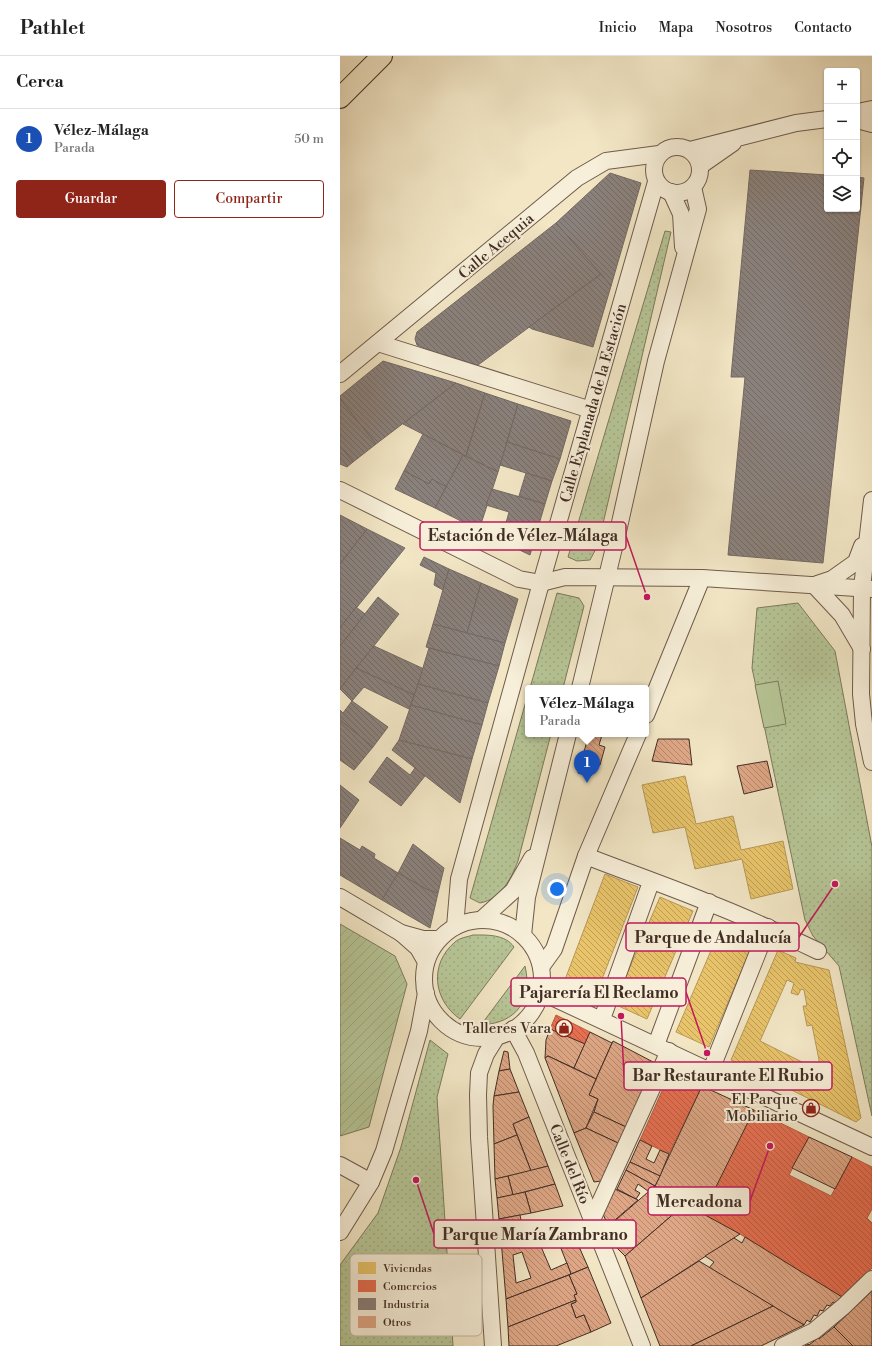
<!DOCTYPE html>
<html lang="es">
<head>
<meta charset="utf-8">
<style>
	body { margin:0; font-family:"Libre Bodoni",serif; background:#f2f2f2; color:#222 }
	.controls { position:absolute; right:12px; top:12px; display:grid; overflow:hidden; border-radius:4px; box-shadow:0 1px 3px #0004 }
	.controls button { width:36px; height:36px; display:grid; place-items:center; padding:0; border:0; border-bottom:1px solid #e0e0e0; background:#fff; color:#222; font:20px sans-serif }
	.you { position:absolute; left:217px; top:833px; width:14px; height:14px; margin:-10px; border:3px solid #fff; border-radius:50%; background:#1a73e8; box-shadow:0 0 0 6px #1a73e833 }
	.badge { display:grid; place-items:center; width:26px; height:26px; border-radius:50%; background:#8f2418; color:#fff; font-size:13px; font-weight:700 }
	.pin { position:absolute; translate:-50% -33px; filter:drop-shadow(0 1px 2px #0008) }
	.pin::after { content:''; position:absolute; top:21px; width:14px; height:12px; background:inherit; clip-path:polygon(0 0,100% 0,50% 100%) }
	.popup { position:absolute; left:185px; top:629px; width:124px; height:52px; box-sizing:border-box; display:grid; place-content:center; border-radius:4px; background:#fff; filter:drop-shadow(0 1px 3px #0005); font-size:13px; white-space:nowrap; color:#767676 }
	.popup b { font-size:15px; color:#222 }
	.popup::after { content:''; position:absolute; left:50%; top:100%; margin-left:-8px; border:8px solid transparent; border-top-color:#fff }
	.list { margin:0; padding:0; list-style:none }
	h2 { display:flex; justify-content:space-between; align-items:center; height:52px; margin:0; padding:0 16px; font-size:17px }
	h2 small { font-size:13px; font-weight:400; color:#767676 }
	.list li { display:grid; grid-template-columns:26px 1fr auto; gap:12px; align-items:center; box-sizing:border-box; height:60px; padding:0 16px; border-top:1px solid #e0e0e0 }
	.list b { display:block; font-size:15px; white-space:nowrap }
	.list p { margin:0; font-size:13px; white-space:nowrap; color:#767676 }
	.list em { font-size:13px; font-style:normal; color:#767676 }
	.actions { display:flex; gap:8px; padding:12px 16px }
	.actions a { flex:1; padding:9px 0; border:1px solid #8f2418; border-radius:4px; text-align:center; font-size:14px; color:#8f2418 }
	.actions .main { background:#8f2418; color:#fff }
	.icon { flex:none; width:22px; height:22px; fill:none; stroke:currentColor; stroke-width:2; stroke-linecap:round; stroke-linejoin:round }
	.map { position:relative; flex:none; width:532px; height:1290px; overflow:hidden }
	header { display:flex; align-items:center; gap:24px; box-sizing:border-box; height:56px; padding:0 20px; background:#fff; border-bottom:1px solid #e0e0e0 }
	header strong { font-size:19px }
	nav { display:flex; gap:22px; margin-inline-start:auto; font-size:14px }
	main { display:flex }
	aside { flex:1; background:#fff }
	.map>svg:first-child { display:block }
	.grass { fill:url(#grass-dots); stroke:#7c7a5e }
	.garden { fill:url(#garden-furrows); stroke:#7c7a5e }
	.pitch { fill:#b7c697; stroke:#7c7a5e }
	.homes { fill:url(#homes-back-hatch); stroke:#b79755; fill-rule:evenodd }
	.shops { fill:url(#shops-back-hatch); stroke:#b65b44 }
	.industry { fill:url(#industry-back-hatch); stroke:#746862 }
	.building { fill:url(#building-back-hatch); stroke:#422d25; fill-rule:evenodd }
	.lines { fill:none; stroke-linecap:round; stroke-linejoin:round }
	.minor-casing { stroke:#6e5b4d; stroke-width:18 }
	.major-casing { stroke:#422d25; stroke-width:22 }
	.minor { stroke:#f7efd9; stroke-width:16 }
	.major { stroke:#f2e6c5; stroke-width:20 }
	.labels { text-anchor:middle; stroke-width:4; stroke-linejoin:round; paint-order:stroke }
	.street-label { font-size:15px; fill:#422d25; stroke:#f7efd9 }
	.poi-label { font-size:15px; fill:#422d25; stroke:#f7efd9; text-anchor:end }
	.key { fill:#f7efd9; stroke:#c1b5a3; stroke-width:1 }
	.key-label { font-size:11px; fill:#422d25 }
	.leader { fill:none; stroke:#c2185b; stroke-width:1.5 }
	.callout-dot { fill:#c2185b; stroke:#f7efd9; stroke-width:1.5 }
	.callout { fill:#f7efd9; stroke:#c2185b; stroke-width:1.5 }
	.callout-label { font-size:16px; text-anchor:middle; font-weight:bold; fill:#422d25 }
</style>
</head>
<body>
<header>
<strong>Pathlet</strong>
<nav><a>Inicio</a><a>Mapa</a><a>Nosotros</a><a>Contacto</a></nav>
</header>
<main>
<aside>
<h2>Cerca<small></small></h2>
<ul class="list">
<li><span class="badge" style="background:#1a4fb4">1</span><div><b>Vélez-Málaga</b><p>Parada</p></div><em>50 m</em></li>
</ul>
<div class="actions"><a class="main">Guardar</a><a>Compartir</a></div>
</aside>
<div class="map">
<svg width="532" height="1290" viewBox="0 0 532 1290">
	<defs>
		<pattern id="grass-dots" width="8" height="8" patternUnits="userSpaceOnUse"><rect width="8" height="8" fill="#b7c697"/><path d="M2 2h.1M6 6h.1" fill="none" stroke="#9faa82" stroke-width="1.8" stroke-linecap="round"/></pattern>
		<pattern id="garden-furrows" width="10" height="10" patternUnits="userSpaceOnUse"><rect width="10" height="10" fill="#b7c697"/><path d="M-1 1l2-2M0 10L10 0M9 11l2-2" fill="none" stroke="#9faa82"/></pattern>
		<pattern id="homes-back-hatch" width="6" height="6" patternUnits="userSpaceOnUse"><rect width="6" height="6" fill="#e9c46a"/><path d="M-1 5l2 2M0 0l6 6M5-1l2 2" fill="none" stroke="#bea057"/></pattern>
		<pattern id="shops-back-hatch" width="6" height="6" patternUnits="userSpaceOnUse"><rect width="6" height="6" fill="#e76f51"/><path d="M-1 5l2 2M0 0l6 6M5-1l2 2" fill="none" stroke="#bd5c43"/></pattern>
		<pattern id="industry-back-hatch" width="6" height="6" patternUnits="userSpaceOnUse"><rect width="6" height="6" fill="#8a817c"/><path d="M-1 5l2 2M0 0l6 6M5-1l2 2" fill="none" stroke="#726a65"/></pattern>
		<pattern id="building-back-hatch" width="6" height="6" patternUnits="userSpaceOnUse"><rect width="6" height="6" fill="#dfa786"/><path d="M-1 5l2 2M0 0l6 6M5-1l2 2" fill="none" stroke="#b6886d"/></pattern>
	</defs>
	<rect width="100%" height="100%" fill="#f2e6c5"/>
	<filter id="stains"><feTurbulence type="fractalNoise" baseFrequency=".005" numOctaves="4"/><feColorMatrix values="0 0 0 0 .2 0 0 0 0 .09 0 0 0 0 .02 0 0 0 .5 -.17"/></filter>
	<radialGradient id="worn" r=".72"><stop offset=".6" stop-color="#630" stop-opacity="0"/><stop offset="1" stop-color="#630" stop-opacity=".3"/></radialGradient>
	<g class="grass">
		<path d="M325,175l6,1 -73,313 -8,15 -13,1 -9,-4z"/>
		<path d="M217,537l22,5 5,8 -21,82h-33z"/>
		<path d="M458,547l37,48 37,196v269l-33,-150 -26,-30 -8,-16 -53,-252 5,-60z"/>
		<path d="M188,638v40h23l-33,127c-7,18 -17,38 -38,42l-10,-5z"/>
		<path d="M133,879c14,0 32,-1 41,12l-54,72c-27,-19 -31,-55 -5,-77 4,-4 12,-5 18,-7z"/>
		<path d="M185,910c8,34 -8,57 -44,59z"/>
		<path d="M90,984l18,14 -11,43 16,249h-113v-81l38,-52 23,-66z"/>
	</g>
	<path class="garden" d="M0,868l55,32 12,28 -38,143 -29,9z"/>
	<path class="pitch" d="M438,625l8,43 -22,4 -9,-43z"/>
	<g class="homes">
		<path d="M345,720l11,48 37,-8 8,34 42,-9 10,48 -42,10 -9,-40 -47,10 -10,-42 -32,6 -11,-48z"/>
		<path d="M265,818l33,13 -43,110 -32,-12z"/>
		<path d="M320,841l33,14 -46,108 -33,-15z"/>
		<path d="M382,869l33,14 -46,108 -33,-15z"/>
		<path d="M438,894l18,8 -1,4 34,8 32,148 -5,4 -125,-62zM447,924l7,3 -3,10 7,2 3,-6 3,1 3,16h-4l4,20 5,-1 8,40 3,-1 -3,7 -60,-30z"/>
	</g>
	<g class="shops">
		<path d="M216,959l34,17 -5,12 -35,-15z"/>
		<path d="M331,1015l31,15 -33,68 -29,-14z"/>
		<path d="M414,1054l55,27 -20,38 42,21 21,-39 20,10v42l-5,9 5,5v45l-30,29 -102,-63 -36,-19v-4z"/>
	</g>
	<g class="industry">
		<path d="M410,114l77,5v34h30v-32l7,1 -41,385 -95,-8 17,-178h-14z"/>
		<path d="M270,117l31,10 -30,103 -55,-63z"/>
		<path d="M216,167l45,51 -127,94 -57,-23 -2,-6 2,-7z"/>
		<path d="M261,218l10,12 -18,61 -61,-18 -3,-2z"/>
		<path d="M43,305l73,22 -80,61 -36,-45v-3z"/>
		<path d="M116,327l29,10 -19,63 -63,-32z"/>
		<path d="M145,337l33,11 -20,68 -32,-16z"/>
		<path d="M0,343l36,45 -23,18 -13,-16z"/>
		<path d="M178,348l53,17 -11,38 -53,-17z"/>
		<path d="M83,378l40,21 -17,32 -14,-8 -3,5 -25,-13z"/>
		<path d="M167,386l53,17 -8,22 -52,-16z"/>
		<path d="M0,390l13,16 -6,5 -7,-3z"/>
		<path d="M123,399l35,17 -19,58 -44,-22z"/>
		<path d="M64,415l25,13 3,-5 14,8 -11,21 -40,-19z"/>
		<path d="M186,417l26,8 -7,23 -26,-8z"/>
		<path d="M152,433l53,15 -15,51 -29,-14 8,-29 -23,-7z"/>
		<path d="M0,459l27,14 -27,35z"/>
		<path d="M27,473l38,19 -65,80v-64z"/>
		<path d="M84,501l25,12 -6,21 -9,-5 2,-12 -16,-8z"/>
		<path d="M109,513l32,14 -14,50 -34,-9z"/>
		<path d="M141,527l37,16 -13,44 -38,-10z"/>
		<path d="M38,541l21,17 -59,75v-43z"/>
		<path d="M16,551l9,7 -25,32v-18z"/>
		<path d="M93,568l72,19 -6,23 -73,-19z"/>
		<path d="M34,590l50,23 -10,26 -58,-27z"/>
		<path d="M89,592l70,18 -11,37 -70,-19z"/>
		<path d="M16,612l58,27 -5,14 -45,-22 -12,14 -12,-12z"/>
		<path d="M78,628l70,19 -6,22 -71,-20z"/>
		<path d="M12,645l36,26 -15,20 -33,-27v-10l3,3z"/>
		<path d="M71,649l71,20 -10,34 -73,-19z"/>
		<path d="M0,664l33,27 -19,23 -14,-10z"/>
		<path d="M59,684l73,19 -12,44 -68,-53z"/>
		<path d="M47,701l23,18 5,-7 10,8 -24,30 -32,-24z"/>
		<path d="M0,729l19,15 -19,28z"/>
		<path d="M0,782l20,12 2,-4 13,8 -1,4 24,15 -16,27 -42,-25z"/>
		<path d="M73,788l31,24 -6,25 -12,-4 -28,-16z"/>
		<path d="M58,817l28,16 12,4 -8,35 -48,-28z"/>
	</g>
	<g class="building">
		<path d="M249,678l13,1 -3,10 6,2 -5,18 -5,-1 -4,12 -13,-3z"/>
		<path d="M318,683h31l3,26 -40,-4z"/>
		<path d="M427,705l6,26 -29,7 -7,-28z"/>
		<path d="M210,973l35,15 -11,24 -26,-12 -3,2 1,-18z"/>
		<path d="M250,976l22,11 -16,36 -22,-11z"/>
		<path d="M273,985l42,22 -29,64 -32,-15 4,-13 -9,-4z"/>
		<path d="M164,995l4,1 2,17 -11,2z"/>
		<path d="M208,1000l48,23 -7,16 9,4 -12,29 -12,5 -29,-75z"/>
		<path d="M170,1013l9,23 -25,4 5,-25z"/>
		<path d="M362,1030l52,24 -50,101v4l-49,-29z"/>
		<path d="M179,1036l10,25 -16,7 4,11 -23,9 -1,-38 1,-10z"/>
		<path d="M254,1056l32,15 -8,16 -32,-15z"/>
		<path d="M189,1061l19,49 -17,5 -18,-47z"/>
		<path d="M246,1072l32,15 -17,38 -7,1 -20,-49z"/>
		<path d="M177,1079l14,36 -36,8 -1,-35z"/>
		<path d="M469,1081l43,20 -17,32 -43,-21z"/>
		<path d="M300,1084l12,6 -6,13 8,4 6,-13 9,4 -9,22 -30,-14z"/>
		<path d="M290,1106l30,14 -5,10 -29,-16z"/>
		<path d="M208,1110l7,18 -42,11 -5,-19z"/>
		<path d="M286,1114l29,16 -7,5 -10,-7 -3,6 5,3 -4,6 -19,-10z"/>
		<path d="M168,1120l5,19 -16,3 -2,-19z"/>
		<path d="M215,1128l8,22 -32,7 -6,-21z"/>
		<path d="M315,1130l30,18 -60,52 -8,-8 1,-2 -2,-3 2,-1 -8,-10 2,-2 -3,-4z"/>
		<path d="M275,1133l23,11 -30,26 -5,-12z"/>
		<path d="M185,1136l6,21 -32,6 -2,-21z"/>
		<path d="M345,1148l55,30 -99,64 -16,-42z"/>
		<path d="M180,1159l2,10 18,-4 3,9 -42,9 -2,-20z"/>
		<path d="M229,1168l19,43 -17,7 -18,-46z"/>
		<path d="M213,1172l3,7 -17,7 12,28 16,-7 4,11 -65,25 -5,-60zM182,1196l9,26 -15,5 -3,-28z"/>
		<path d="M405,1181l97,60 -6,6 -3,-1 -3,4 -3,-1 -4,6 -3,-1 -3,6 -3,-1 -4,7 -3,-2 -3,5 -95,-57 5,-6 -9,-6 29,-18 8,5z"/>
		<path d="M359,1205l74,45 -82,40h-31l-19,-48z"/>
		<path d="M248,1211l23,56 -20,9 -7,-17 -8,3 -5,-14 5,-2 -2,-7 3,-1 -8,-19z"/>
		<path d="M229,1219l8,19 -3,1 2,5 -68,27 -2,-28z"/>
		<path d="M532,1235v55h-19l-19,-19z"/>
		<path d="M236,1244v2l-5,2 5,14 8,-3 7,17 -35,14h-47l-1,-19z"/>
		<path d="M433,1250l31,19 -43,21h-70z"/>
		<path d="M494,1271l19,19h-48l3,-2 1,1 9,-7 1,1z"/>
	</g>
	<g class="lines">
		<g class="minor-casing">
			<g id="minor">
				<path d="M517,56l15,-3"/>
				<path d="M517,64l15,4"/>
				<circle cx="337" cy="114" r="23"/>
				<path d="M350,94l106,-27 31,-4"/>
				<path d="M360,110l33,-23"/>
				<path d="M331,136l10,22 2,33"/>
				<path d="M38,287l213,67"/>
				<path d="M0,318l237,-196 29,-17 53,-7"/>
				<path d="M0,434l179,89 22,4 24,-6 137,1 170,11"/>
				<path d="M532,444l-10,88 -1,106 3,30 8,38"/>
				<path d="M477,528l15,-5 24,-17 6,-16"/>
				<path d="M474,529l28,30 20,34"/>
				<path d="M240,632l39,-161 37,-166 42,-152 -5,-22"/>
				<path d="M306,659l56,-137"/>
				<path d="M246,800c41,16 82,30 123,47 37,14 73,31 109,48"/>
				<path d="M0,841l61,36"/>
				<path d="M141,864l32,-29 19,-33"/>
				<circle cx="143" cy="923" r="59"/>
				<path d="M115,871l4,-48 82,-296 115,-401"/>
				<path d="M183,879l4,-38 41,-163"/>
				<path d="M86,906l-8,-14 -17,-15 22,6h16"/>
				<path d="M201,911l13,-18 32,-93 52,-122"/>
				<path d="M201,936l331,155"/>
				<path d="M262,963l49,-137"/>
				<path d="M173,973l13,24 116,293"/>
				<path d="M316,989l53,-143"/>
				<path d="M371,1014l57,-143"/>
				<path d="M0,1109l31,17"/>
				<path d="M252,1164l77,-169"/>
				<path d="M0,1176l31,-50 13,-31 35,-120 7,-38"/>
				<path d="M153,1290l-14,-209 -1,-42 1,-22 7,-19 10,-16"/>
				<path d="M443,1290l31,-15 30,-25 28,-27"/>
			</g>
		</g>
		<g class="major-casing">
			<path id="major" d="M0,42l42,-42"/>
		</g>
		<use href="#minor" class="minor"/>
		<use href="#major" class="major"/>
	</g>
	<defs>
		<g id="shop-ring" transform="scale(0.9)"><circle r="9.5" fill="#f7efd9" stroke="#8f2418" stroke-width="1.5"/><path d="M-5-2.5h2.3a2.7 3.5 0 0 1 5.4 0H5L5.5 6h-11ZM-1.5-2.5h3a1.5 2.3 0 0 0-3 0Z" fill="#8f2418"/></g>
	</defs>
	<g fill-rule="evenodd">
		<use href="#shop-ring" x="224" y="972"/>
		<use href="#shop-ring" x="471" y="1052"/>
	</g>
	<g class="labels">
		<g class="street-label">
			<text transform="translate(156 190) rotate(-40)" y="5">Calle Acequia</text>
			<text transform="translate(253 347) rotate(-74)" y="5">Calle Explanada de la Estación</text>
			<text transform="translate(230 1108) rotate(68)" y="5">Calle del Río</text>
		</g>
		<g class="poi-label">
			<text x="211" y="977">Talleres Vara</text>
			<text x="458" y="1048">El Parque<tspan x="458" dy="17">Mobiliario</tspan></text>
		</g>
	</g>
	<rect x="10" y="1198" width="132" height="82" rx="6" class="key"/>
	<rect x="18" y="1206" width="18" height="12" fill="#e9c46a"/>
	<rect x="18" y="1224" width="18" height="12" fill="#e76f51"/>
	<rect x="18" y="1242" width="18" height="12" fill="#8a817c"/>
	<rect x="18" y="1260" width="18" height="12" fill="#dfa786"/>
	<g class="key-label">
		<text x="43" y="1216">Viviendas</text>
		<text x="43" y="1234">Comercios</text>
		<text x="43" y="1252">Industria</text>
		<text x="43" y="1270">Otros</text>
	</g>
	<path class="leader" d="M307 541L286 480M495 828L459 881M367 997L346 936M281 960L284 1020M430 1090L410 1145M76 1124L94 1178"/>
	<g class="callout-dot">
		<circle cx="307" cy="541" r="4"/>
		<circle cx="495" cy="828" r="4"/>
		<circle cx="367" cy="997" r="4"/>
		<circle cx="281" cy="960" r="4"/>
		<circle cx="430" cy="1090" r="4"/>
		<circle cx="76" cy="1124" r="4"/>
	</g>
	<g class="callout">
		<rect x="80" y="466" width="206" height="28" rx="4"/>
		<rect x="286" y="867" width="173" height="28" rx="4"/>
		<rect x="171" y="922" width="175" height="28" rx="4"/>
		<rect x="284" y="1006" width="208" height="28" rx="4"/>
		<rect x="308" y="1131" width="102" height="28" rx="4"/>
		<rect x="94" y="1164" width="202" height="28" rx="4"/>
	</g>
	<g class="callout-label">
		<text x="183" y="485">Estación de Vélez-Málaga</text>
		<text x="373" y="887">Parque de Andalucía</text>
		<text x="259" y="942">Pajarería El Reclamo</text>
		<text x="388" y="1025">Bar Restaurante El Rubio</text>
		<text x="359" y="1151">Mercadona</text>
		<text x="195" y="1184">Parque María Zambrano</text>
	</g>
	<rect width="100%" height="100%" filter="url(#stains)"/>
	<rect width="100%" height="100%" fill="url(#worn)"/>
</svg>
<div class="controls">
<button>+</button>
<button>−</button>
<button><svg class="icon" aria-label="locate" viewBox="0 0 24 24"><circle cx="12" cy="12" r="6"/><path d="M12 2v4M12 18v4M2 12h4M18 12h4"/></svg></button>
<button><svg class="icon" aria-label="layers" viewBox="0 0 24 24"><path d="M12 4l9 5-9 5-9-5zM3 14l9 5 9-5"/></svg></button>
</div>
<div class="you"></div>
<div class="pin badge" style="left:247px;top:727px;background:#1a4fb4">1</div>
<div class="popup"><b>Vélez-Málaga</b>Parada</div>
</div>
</main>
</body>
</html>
